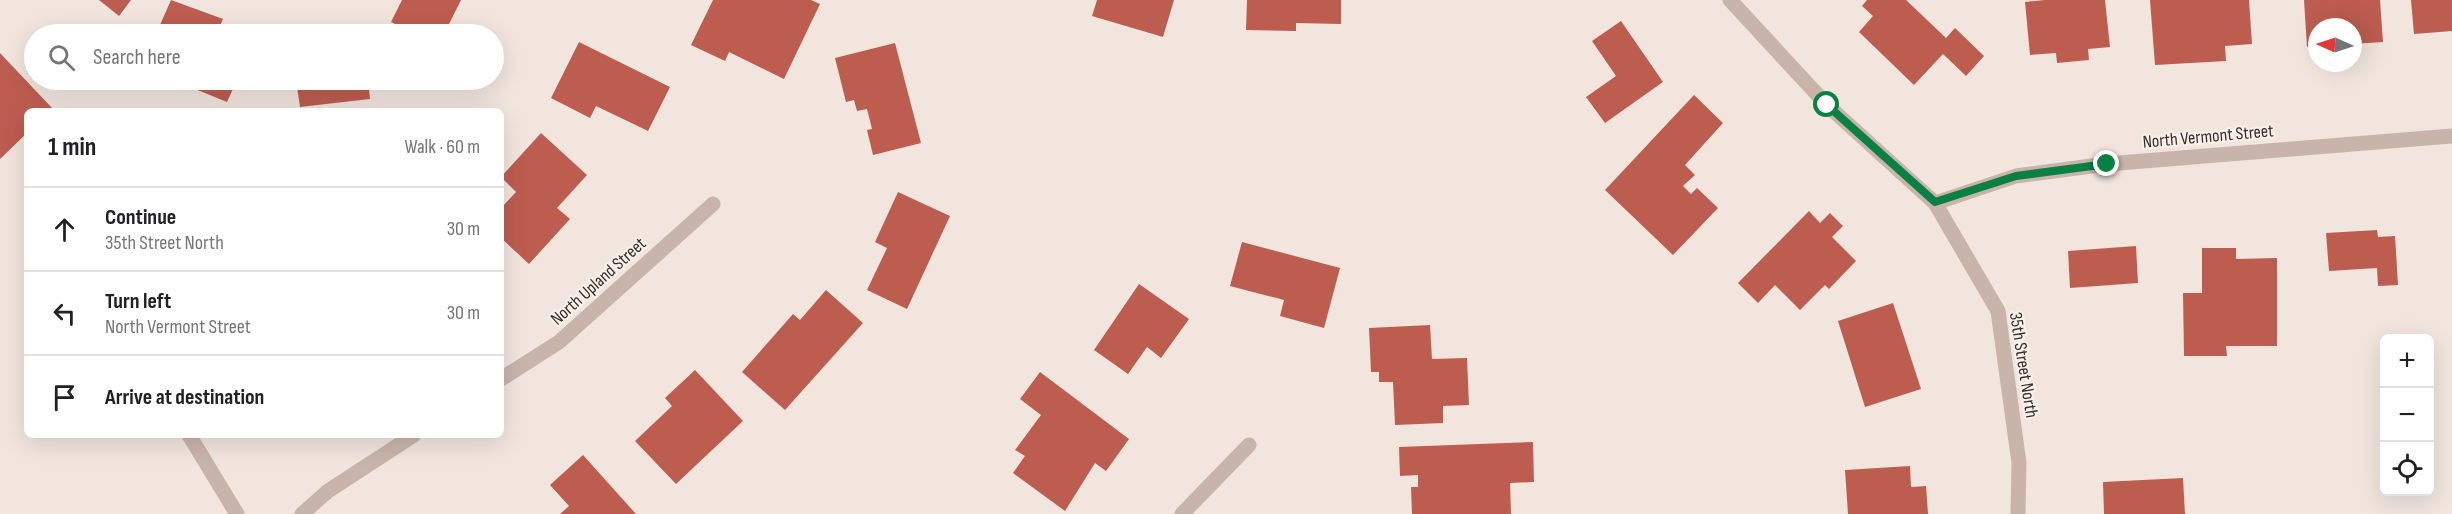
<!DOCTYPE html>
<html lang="en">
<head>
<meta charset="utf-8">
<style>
	body { margin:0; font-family:"Sofia Sans Condensed",sans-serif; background:#f2f2f2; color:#202124 }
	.controls { position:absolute; right:18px; bottom:18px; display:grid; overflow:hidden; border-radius:9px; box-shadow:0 6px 24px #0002 }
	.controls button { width:54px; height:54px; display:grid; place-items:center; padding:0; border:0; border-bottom:2px solid #e0e0e0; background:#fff; color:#202124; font:30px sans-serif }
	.compass { position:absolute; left:2308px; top:18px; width:54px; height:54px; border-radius:50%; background:#fff; box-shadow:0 6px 24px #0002; rotate:273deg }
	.stop { position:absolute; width:18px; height:18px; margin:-14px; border:4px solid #0b8043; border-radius:50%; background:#fff }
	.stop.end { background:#0b8043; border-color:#fff; box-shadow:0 2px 6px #0008 }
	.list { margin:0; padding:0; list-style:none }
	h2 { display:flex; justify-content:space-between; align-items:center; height:78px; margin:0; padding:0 24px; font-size:26px }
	h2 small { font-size:20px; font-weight:400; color:#757577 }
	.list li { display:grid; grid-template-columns:39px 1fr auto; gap:18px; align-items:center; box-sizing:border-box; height:84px; padding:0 24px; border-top:2px solid #e0e0e0 }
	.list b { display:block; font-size:22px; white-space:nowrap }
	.list p { margin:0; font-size:20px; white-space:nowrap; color:#757577 }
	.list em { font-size:20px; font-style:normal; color:#757577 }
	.icon { flex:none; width:33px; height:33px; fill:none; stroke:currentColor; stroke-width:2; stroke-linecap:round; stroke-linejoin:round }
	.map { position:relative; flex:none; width:2452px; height:514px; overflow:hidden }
	.search { position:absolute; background:#fff; box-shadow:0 6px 24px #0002; left:24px; top:24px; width:480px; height:66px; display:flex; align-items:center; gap:15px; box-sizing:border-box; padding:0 21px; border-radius:33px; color:#757577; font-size:22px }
	.panel { position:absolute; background:#fff; box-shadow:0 6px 24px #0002; left:24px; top:108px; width:480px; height:330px; border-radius:9px }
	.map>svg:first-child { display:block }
	.building { fill:#bd5d50 }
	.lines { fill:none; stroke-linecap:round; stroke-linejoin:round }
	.minor { stroke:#c8b4aa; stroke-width:15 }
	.route { stroke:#0b8043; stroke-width:8 }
	.labels { text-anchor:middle; stroke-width:4.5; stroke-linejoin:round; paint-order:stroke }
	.street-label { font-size:18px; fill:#362c29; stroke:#f8f0ea }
</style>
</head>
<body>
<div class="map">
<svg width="2452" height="514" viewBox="0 0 2452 514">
	<rect width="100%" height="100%" fill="#f1e5de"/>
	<g class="building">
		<path d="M99,0h32l-12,16z"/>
		<path d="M171,0l52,19 -4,9 15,6h-78z"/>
		<path d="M402,0h59l-17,34h-33l1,-2 -21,-10z"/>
		<path d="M713,0h98l9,4 -36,75 -55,-27 -4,9 -34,-16z"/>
		<path d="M1097,0h77l-11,37 -71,-21z"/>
		<path d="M1247,0h94v24l-45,-1v8l-50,-1z"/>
		<path d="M1867,0h39l40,38 9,-10 29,28 -18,20 -23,-22 -29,31 -55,-53 14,-16 -11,-10z"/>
		<path d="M2045,0h60l5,47 -22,2 1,11 -32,3 -1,-10 -26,2 -5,-53z"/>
		<path d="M2150,0h99l3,44 -27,2 1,15 -71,4z"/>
		<path d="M2304,0h76l3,42 -30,2v-17h-36v19l-10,1z"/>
		<path d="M2411,0h41v31l-38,3z"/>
		<path d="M1621,21l42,61 -58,41 -19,-26 30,-21 -24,-35z"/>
		<path d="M579,42l91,45 -22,44 -52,-25 -6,12 -39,-20z"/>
		<path d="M895,43l26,100 -48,12 -6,-25 5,-1 -5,-20 -10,2 -3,-11 -8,2 -11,-44z"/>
		<path d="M0,53l53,56 -3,2h-23v22l-27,26z"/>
		<path d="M173,80h64l-10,22z"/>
		<path d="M296,80h72l2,19 -70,8z"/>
		<path d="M1694,95l29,28 -38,42 10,10 -12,11 8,8 6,-6 21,20 -45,47 -68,-65z"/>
		<path d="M541,133l46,42 -30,33 13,11 -41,45 -28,-26v-30l15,-16 -15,-15z"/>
		<path d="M898,192l52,24 -43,93 -40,-19 20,-42 -12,-6z"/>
		<path d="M1809,211l11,12 10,-10 13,13 -11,11 24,24 -27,28 -4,-4 -25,25 -25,-25 -17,18 -20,-20z"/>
		<path d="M2377,230l1,7 17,-1 3,49 -20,1 -1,-18 -48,3 -3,-38z"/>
		<path d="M1242,242l98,26 -16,60 -44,-12 4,-16 -54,-14z"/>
		<path d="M2136,246l2,37 -68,5 -2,-37z"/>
		<path d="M2202,248h34v11l41,-1v88h-51l1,10h-43l-1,-63h19z"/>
		<path d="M1139,284l50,35 -28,39 -14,-11 -19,27 -34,-24z"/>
		<path d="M826,290l37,33 -78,87 -43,-38 51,-58 7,6z"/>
		<path d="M1893,303l28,86 -56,18 -27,-86z"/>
		<path d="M1430,325l2,34 35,-1 2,47 -26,1v17l-48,2 -2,-43h-14v-10h-8l-2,-44z"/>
		<path d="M695,370l48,51 -67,63 -41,-43 37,-35 -7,-8z"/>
		<path d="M1040,372l89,67 -23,32 -11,-8 -30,48 -52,-38 12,-17 -10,-6 26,-35 -21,-16z"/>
		<path d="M1533,442l1,40 -24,1 1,31h-99l-1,-27h7v-12l-18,1 -1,-29z"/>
		<path d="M583,455l53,59h-76l9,-8 -19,-21z"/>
		<path d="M1910,466l1,21 15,-1 2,28h-80l-3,-44z"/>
		<path d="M2183,478l2,36h-81l-1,-32z"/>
	</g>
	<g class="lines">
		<g class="minor">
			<path d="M1730,0l97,105 108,98 63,108 21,152 -1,51"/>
			<path d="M1935,203l81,-27 91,-12 345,-28"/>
			<path d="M501,379l58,-37 154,-138"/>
			<path d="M189,435l48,79"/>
			<path d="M302,514l26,-23 86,-56"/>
			<path d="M1182,514l67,-69"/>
		</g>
	</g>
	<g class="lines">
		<path class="route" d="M1827,105l108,97 81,-26 91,-12"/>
	</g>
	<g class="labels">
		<g class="street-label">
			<text transform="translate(2208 136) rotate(-5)" y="6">North Vermont Street</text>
			<text transform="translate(598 281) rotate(-42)" y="6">North Upland Street</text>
			<text transform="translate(2024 365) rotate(81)" y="6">35th Street North</text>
		</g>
	</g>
</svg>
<div class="controls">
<button>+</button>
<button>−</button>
<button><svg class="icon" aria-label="locate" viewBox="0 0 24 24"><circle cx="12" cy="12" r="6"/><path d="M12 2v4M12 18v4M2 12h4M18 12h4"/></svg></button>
</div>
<svg class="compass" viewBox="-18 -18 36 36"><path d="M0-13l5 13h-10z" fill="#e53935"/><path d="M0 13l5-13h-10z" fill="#757577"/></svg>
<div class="stop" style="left:1827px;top:105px"></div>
<div class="stop end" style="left:2107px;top:164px"></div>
<div class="search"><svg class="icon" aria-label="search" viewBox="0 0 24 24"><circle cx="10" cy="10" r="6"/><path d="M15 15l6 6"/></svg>Search here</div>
<section class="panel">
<h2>1 min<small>Walk · 60 m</small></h2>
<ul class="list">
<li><svg class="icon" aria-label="ahead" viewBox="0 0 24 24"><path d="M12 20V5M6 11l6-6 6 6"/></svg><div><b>Continue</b><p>35th Street North</p></div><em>30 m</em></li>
<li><svg class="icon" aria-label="left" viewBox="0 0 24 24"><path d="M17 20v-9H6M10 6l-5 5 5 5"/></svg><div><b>Turn left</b><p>North Vermont Street</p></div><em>30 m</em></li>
<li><svg class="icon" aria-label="arrive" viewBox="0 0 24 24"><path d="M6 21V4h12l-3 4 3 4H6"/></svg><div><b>Arrive at destination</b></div></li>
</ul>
</section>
</div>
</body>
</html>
